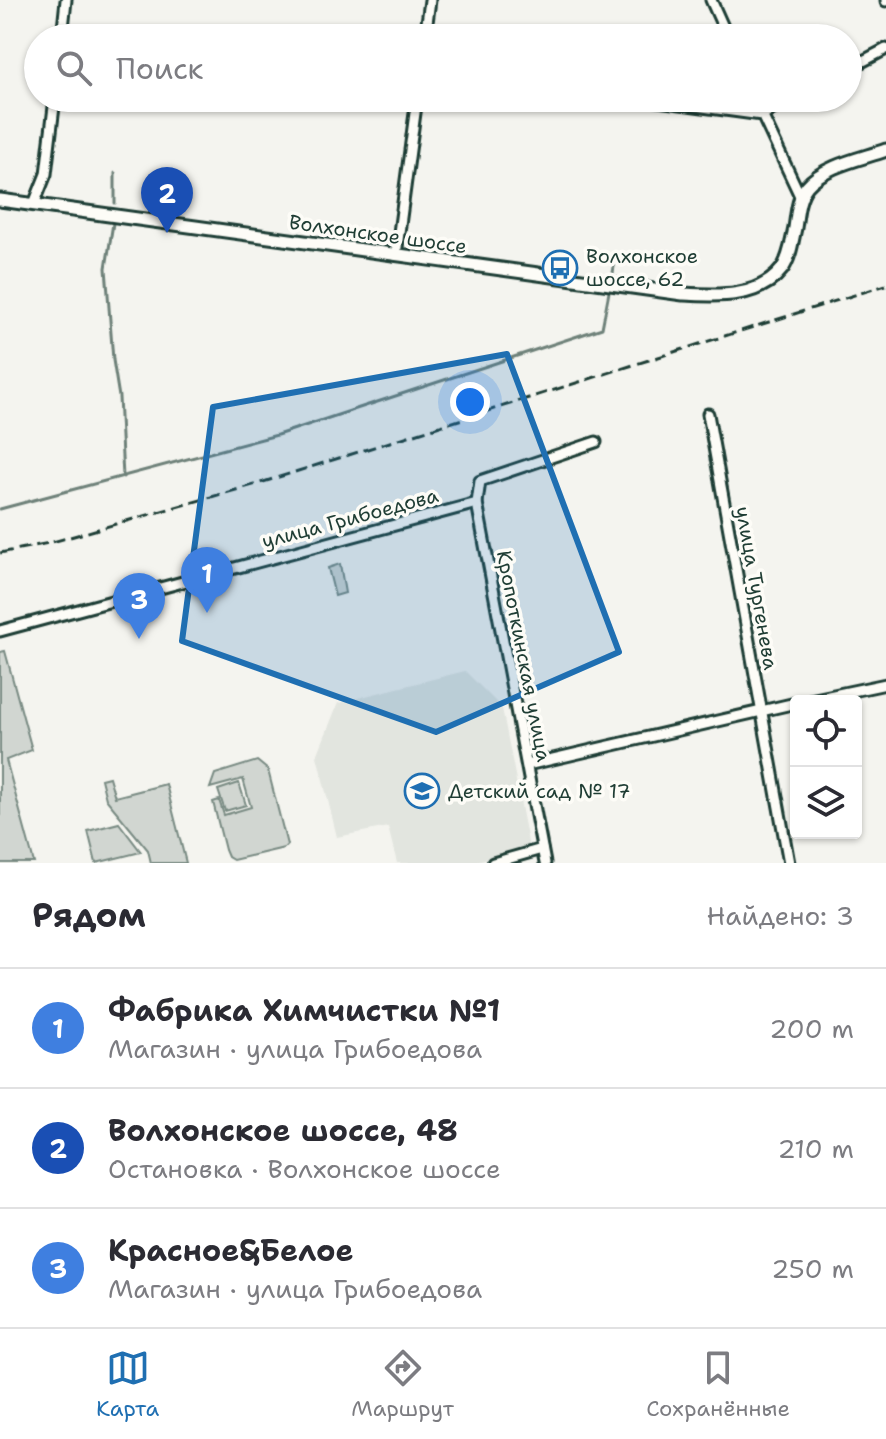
<!DOCTYPE html>
<html lang="ru">
<head>
<meta charset="utf-8">
<style>
	body { margin:0; font-family:"Shantell Sans",sans-serif; background:#f2f2f3; color:#2b2b33 }
	.controls { position:absolute; right:24px; bottom:24px; display:grid; overflow:hidden; border-radius:8px; box-shadow:0 2px 6px #0004 }
	.controls button { width:72px; height:72px; display:grid; place-items:center; padding:0; border:0; border-bottom:2px solid #e1e1e2; background:#fff; color:#2b2b33; font:40px sans-serif }
	.you { position:absolute; left:470px; top:402px; width:28px; height:28px; margin:-20px; border:6px solid #fff; border-radius:50%; background:#1a73e8; box-shadow:0 0 0 12px #1a73e833 }
	.badge { display:grid; place-items:center; width:52px; height:52px; border-radius:50%; background:#1f6fb2; color:#fff; font-size:26px; font-weight:700 }
	.pin { position:absolute; translate:-50% -66px; filter:drop-shadow(0 2px 4px #0008) }
	.pin::after { content:''; position:absolute; top:42px; width:28px; height:24px; background:inherit; clip-path:polygon(0 0,100% 0,50% 100%) }
	.list { margin:0; padding:0; list-style:none }
	h2 { display:flex; justify-content:space-between; align-items:center; height:104px; margin:0; padding:0 32px; font-size:34px }
	h2 small { font-size:26px; font-weight:400; color:#7c7c81 }
	.list li { display:grid; grid-template-columns:52px 1fr auto; gap:24px; align-items:center; box-sizing:border-box; height:120px; padding:0 32px; border-top:2px solid #e1e1e2 }
	.list b { display:block; font-size:30px; white-space:nowrap }
	.list p { margin:0; font-size:26px; white-space:nowrap; color:#7c7c81 }
	.list em { font-size:26px; font-style:normal; color:#7c7c81 }
	.icon { flex:none; width:44px; height:44px; fill:none; stroke:currentColor; stroke-width:2; stroke-linecap:round; stroke-linejoin:round }
	.map { position:relative; flex:none; width:886px; height:863px; overflow:hidden }
	.search { position:absolute; background:#fff; box-shadow:0 2px 6px #0004; left:24px; right:24px; top:24px; height:88px; display:flex; align-items:center; gap:20px; box-sizing:border-box; padding:0 28px; border-radius:44px; color:#7c7c81; font-size:30px }
	.sheet { height:464px; background:#fff }
	nav { display:flex; justify-content:space-around; align-items:center; box-sizing:border-box; height:112px; border-top:2px solid #e1e1e2; background:#fff; font-size:22px; color:#7c7c81 }
	nav a { display:grid; justify-items:center; gap:4px }
	nav .on { color:#1f6fb2 }
	.map>svg:first-child { display:block }
	.built { fill:#e2e5df }
	.green { fill:#d1d6d1; stroke:#788a82; stroke-width:2 }
	.lines { fill:none; stroke-linecap:round; stroke-linejoin:round }
	.stream { stroke:#6e8179; stroke-width:3 }
	.minor-casing { stroke:#1f3d34; stroke-width:15 }
	.tertiary-casing { stroke:#1f3d34; stroke-width:17 }
	.minor { stroke:#fdfcf7; stroke-width:9 }
	.tertiary { stroke:#fdfcf7; stroke-width:11 }
	.rail { stroke:#1f3d34; stroke-width:3; stroke-dasharray:12 6; stroke-linecap:butt }
	.marked { fill:#1f6fb2; fill-opacity:0.2; stroke:#1f6fb2; stroke-width:6; stroke-linejoin:round }
	.labels { text-anchor:middle; stroke-width:7; stroke-linejoin:round; paint-order:stroke }
	.street-label { font-size:20px; fill:#1f3d34; stroke:#fdfcf7 }
	.poi-label { font-size:20px; fill:#1f3d34; stroke:#fdfcf7; text-anchor:start }
</style>
</head>
<body>
<div class="map">
<svg width="886" height="863" viewBox="0 0 886 863">
	<rect width="100%" height="100%" fill="#f4f4ef"/>
	<filter id="ink" filterUnits="userSpaceOnUse"><feTurbulence type="fractalNoise" baseFrequency=".0125" numOctaves="2"/><feDisplacementMap in="SourceGraphic" scale="16" xChannelSelector="R" yChannelSelector="G"/><feConvolveMatrix kernelMatrix="1 2 1 2 8 2 1 2 1" color-interpolation-filters="sRGB"/></filter>
	<g filter="url(#ink)">
		<path class="built" d="M465,671l37,37 27,139 -59,16h-73l-9,-36 -51,10 -20,-81 21,-53z"/>
		<g class="green">
			<path d="M340,564l5,29 -10,3 -7,-28z"/>
			<path d="M5,651l27,99 -26,10 28,103h-34v-211z"/>
			<path d="M257,761l11,9 19,75 -3,3 -51,12 -5,-3 -3,-7 -12,-48 6,-2 5,15 27,-8 -8,-28 -33,9 5,-14z"/>
			<path d="M109,777l6,20 51,-13 20,79h-35l-3,-13 -42,-51 -5,-20z"/>
			<path d="M239,783l7,22 -21,6 -7,-21z"/>
			<path d="M119,823l22,29 -45,11 -8,-32z"/>
		</g>
		<g class="lines">
			<g class="stream">
				<path d="M115,173v30"/>
				<path d="M113,223l-7,45 7,92 6,37 4,80"/>
				<path d="M613,273l3,-19"/>
				<path d="M0,509l277,-74 325,-107 7,-36"/>
			</g>
			<g class="minor-casing">
				<g id="minor">
					<path d="M711,0l17,38"/>
					<path d="M886,0v1"/>
					<path d="M62,38l4,-38"/>
					<path d="M425,38l5,-38"/>
					<path d="M848,69l38,-20"/>
					<path d="M636,98l126,17 32,-17"/>
					<path d="M754,98l47,100"/>
					<path d="M34,204l12,-30 9,-76"/>
					<path d="M396,255l21,-157"/>
					<path d="M708,414l81,449"/>
					<path d="M0,631l477,-128"/>
					<path d="M805,701l81,-17"/>
					<path d="M527,765l269,-62"/>
					<path d="M493,863l49,-14"/>
					<path d="M545,863l-68,-360 3,-22 116,-39"/>
				</g>
			</g>
			<g class="tertiary-casing">
				<path id="tertiary" d="M0,200l683,94c33,2 76,5 99,-25 8,-11 10,-28 13,-41 2,-13 3,-31 12,-42 18,-21 54,-27 79,-36"/>
			</g>
			<use href="#minor" class="minor"/>
			<use href="#tertiary" class="tertiary"/>
			<path class="rail" d="M0,553l49,-10 208,-59 629,-199"/>
		</g>
	</g>
	<path class="marked" d="M507,354l112,298 -183,80 -254,-91 31,-234z"/>
	<defs>
		<g id="bus-ring" transform="scale(1.8)"><circle r="9.5" fill="#fdfcf7" stroke="#1f6fb2" stroke-width="1.5"/><path d="M-5-6H5V4H4V6H2V4H-2V6H-4V4H-5ZM-3.5-4V0h7V-4ZM-3.5 1.2v1.5H-2V1.2ZM2 1.2v1.5H3.5V1.2Z" fill="#1f6fb2"/></g>
		<g id="school-ring" transform="scale(1.8)"><circle r="9.5" fill="#fdfcf7" stroke="#1f6fb2" stroke-width="1.5"/><path d="M0-5L7-2L0 1L-7-2ZM-4 1L0 2.5L4 1V4Q0 6-4 4Z" fill="#1f6fb2"/></g>
	</defs>
	<g fill-rule="evenodd">
		<use href="#bus-ring" x="560" y="268"/>
		<use href="#school-ring" x="422" y="791"/>
	</g>
	<g class="labels">
		<g class="street-label">
			<text transform="translate(378 234) rotate(8)" y="7">Волхонское шоссе</text>
			<text transform="translate(350 518) rotate(-15)" y="7">улица Грибоедова</text>
			<text transform="translate(757 588) rotate(80)" y="7">улица Тургенева</text>
			<text transform="translate(524 656) rotate(79)" y="7">Кропоткинская улица</text>
		</g>
		<g class="poi-label">
			<text x="586" y="263">Волхонское<tspan x="586" dy="23">шоссе, 62</tspan></text>
			<text x="448" y="798">Детский сад № 17</text>
		</g>
	</g>
</svg>
<div class="controls">
<button><svg class="icon" aria-label="locate" viewBox="0 0 24 24"><circle cx="12" cy="12" r="6"/><path d="M12 2v4M12 18v4M2 12h4M18 12h4"/></svg></button>
<button><svg class="icon" aria-label="layers" viewBox="0 0 24 24"><path d="M12 4l9 5-9 5-9-5zM3 14l9 5 9-5"/></svg></button>
</div>
<div class="you"></div>
<div class="pin badge" style="left:207px;top:613px;background:#3f7fe0">1</div>
<div class="pin badge" style="left:167px;top:233px;background:#1a4fb4">2</div>
<div class="pin badge" style="left:139px;top:639px;background:#3f7fe0">3</div>
<div class="search"><svg class="icon" aria-label="search" viewBox="0 0 24 24"><circle cx="10" cy="10" r="6"/><path d="M15 15l6 6"/></svg>Поиск</div>
</div>
<section class="sheet">
<h2>Рядом<small>Найдено: 3</small></h2>
<ul class="list">
<li><span class="badge" style="background:#3f7fe0">1</span><div><b>Фабрика Химчистки №1</b><p>Магазин · улица Грибоедова</p></div><em>200 m</em></li>
<li><span class="badge" style="background:#1a4fb4">2</span><div><b>Волхонское шоссе, 48</b><p>Остановка · Волхонское шоссе</p></div><em>210 m</em></li>
<li><span class="badge" style="background:#3f7fe0">3</span><div><b>Красное&amp;Белое</b><p>Магазин · улица Грибоедова</p></div><em>250 m</em></li>
</ul>
</section>
<nav>
<a class="on"><svg class="icon" aria-label="map" viewBox="0 0 24 24"><path d="M3 6l6-2 6 2 6-2v14l-6 2-6-2-6 2zM9 4v14M15 6v14"/></svg>Карта</a>
<a><svg class="icon" aria-label="directions" viewBox="0 0 24 24"><path d="M12 3l9 9-9 9-9-9zM9 14v-3h6M13 9l2 2-2 2"/></svg>Маршрут</a>
<a><svg class="icon" aria-label="saved" viewBox="0 0 24 24"><path d="M7 4h10v16l-5-4-5 4z"/></svg>Сохранённые</a>
</nav>
</body>
</html>
